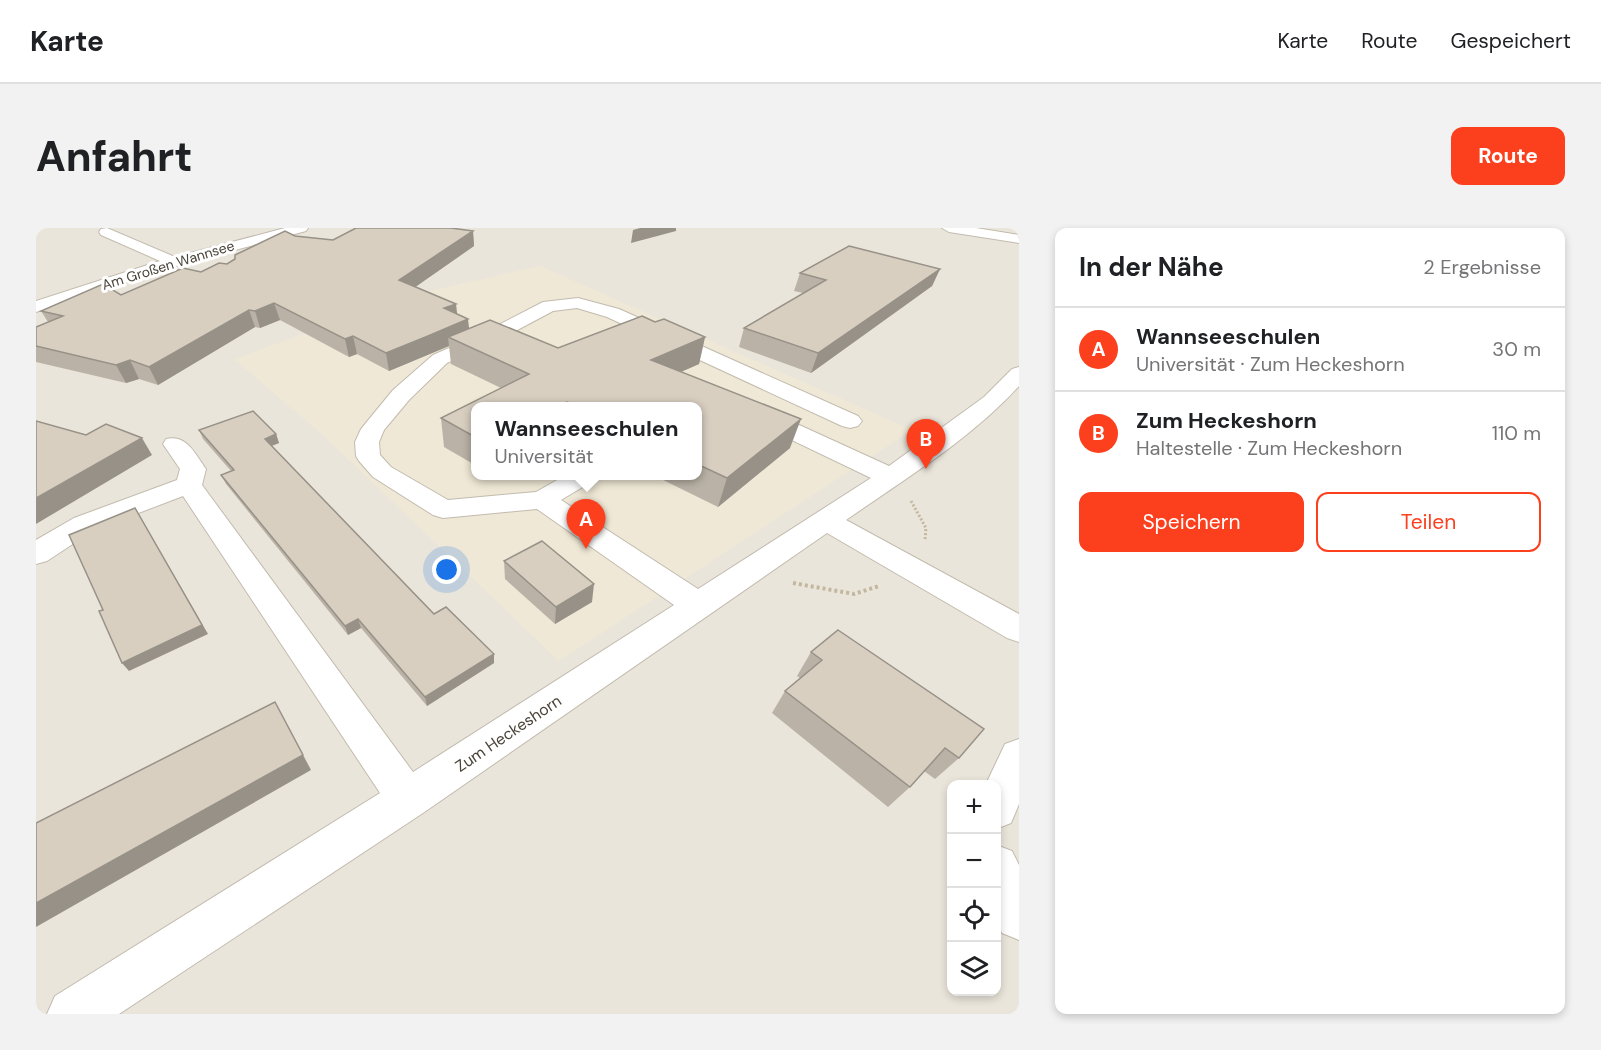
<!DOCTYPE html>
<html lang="de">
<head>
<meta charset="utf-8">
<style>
	body { margin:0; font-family:"DM Sans",sans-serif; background:#f2f2f2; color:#202124 }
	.controls { position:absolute; right:18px; bottom:18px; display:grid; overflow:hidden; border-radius:12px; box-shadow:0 3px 9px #0003 }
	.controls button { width:54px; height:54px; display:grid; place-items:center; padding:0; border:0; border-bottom:2px solid #e0e0e0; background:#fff; color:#202124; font:30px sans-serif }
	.you { position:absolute; left:411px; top:342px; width:21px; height:21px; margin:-15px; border:4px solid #fff; border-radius:50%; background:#1a73e8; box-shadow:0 0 0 9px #1a73e833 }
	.badge { display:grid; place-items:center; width:39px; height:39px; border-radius:50%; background:#fc3f1d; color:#fff; font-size:20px; font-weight:700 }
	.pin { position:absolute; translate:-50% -50px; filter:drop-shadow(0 2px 3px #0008) }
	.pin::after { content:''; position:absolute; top:32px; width:21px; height:18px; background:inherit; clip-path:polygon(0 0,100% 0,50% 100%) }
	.popup { position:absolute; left:435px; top:174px; width:231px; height:78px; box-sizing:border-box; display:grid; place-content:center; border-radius:12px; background:#fff; filter:drop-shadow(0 2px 4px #0005); font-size:20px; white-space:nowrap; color:#757577 }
	.popup b { font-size:22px; color:#202124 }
	.popup::after { content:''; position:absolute; left:50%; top:100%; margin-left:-12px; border:12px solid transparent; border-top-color:#fff }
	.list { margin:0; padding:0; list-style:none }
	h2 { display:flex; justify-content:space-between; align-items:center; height:78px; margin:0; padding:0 24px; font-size:26px }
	h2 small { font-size:20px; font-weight:400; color:#757577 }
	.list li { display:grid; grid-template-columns:39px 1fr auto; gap:18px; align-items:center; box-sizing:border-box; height:84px; padding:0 24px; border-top:2px solid #e0e0e0 }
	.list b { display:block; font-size:22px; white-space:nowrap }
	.list p { margin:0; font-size:20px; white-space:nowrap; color:#757577 }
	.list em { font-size:20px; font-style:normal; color:#757577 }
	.actions { display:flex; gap:12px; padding:18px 24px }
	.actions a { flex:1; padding:14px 0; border:2px solid #fc3f1d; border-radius:12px; text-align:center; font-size:21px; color:#fc3f1d }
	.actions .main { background:#fc3f1d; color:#fff }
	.icon { flex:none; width:33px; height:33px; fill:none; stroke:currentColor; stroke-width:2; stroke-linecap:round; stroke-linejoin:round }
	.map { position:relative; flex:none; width:983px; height:786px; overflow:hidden; border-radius:12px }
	header { display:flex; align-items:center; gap:36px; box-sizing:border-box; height:84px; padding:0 30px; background:#fff; border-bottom:2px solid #e0e0e0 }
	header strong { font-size:28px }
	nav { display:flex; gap:33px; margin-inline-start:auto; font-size:21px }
	.intro { display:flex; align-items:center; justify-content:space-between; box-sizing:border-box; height:144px; padding:0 36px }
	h1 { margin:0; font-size:42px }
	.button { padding:15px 27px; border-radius:12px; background:#fc3f1d; color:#fff; font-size:21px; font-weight:700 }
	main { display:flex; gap:36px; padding:0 36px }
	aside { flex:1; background:#fff; border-radius:12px; box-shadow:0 3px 9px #0003 }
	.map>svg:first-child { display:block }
	.residential { fill:#eae5da; fill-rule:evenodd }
	.education { fill:#efe8d6; fill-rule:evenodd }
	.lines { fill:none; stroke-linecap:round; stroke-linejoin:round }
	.minor-casing { stroke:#c2bbae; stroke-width:2 }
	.path-far1 { stroke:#c4b79f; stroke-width:3; stroke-dasharray:2 2; stroke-linecap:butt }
	.path { stroke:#c4b79f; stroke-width:4; stroke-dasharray:3 3; stroke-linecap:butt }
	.minor { fill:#fff; fill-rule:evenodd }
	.wall { fill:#bab2a6 }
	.shaded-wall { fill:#979187 }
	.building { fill:#d8cfc1; stroke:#979187; stroke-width:1.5 }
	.labels { text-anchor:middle; stroke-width:6; stroke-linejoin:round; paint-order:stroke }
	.far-street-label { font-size:14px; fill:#4b4439; stroke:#fff }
	.street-label { font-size:16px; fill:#4b4439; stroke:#fff }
</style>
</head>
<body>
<header>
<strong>Karte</strong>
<nav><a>Karte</a><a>Route</a><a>Gespeichert</a></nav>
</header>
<div class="intro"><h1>Anfahrt</h1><a class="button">Route</a></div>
<main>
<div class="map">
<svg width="983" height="786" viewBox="0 0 983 786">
	<rect width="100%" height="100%" fill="#f6f3ec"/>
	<path class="residential" d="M0,0h983v786h-983zM439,178h222v70h-222zM915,556h45v208h-45z"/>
	<path class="education" d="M504,38l372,164 -353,231 -235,-225 -90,-77 179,-64zM439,178h222v70h-222z"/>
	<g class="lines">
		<g class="minor-casing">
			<g id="minor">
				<path d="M71,0l68,29 110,-29h23l-2,3 -127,34 -143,47v-11l124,-40 -59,-26 -2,-3 2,-3z"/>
				<path d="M906,0h34l43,7v8l-70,-11z"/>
				<path d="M542,70l41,11 239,107 4,5 -4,5 -8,2 -8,-2 -235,-109 -30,-9 -24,3 -56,30 -50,22 -38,37 -25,30 -5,12 1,13 11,12 57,33 88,-8 28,-16h31l-4,6 -30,18 137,89 173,-111 -125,-60 -3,-5 3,-5 8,-2 8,2 127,58 95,-69 28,-28 7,-2v19c-48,53 -114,93 -173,134l173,94v28l-12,-4 -180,-105 -404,280 -304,201h-72l8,-18 325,-203 -197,-297 -89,34 -47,31 -11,3v-24l38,-22 103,-38 3,-11 -17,-25 3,-5c21,-5 29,15 40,30l-4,16 211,287 261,-167 -137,-96 -94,9 -10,-3 -60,-38 -14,-16 -3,-5 -1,-14 6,-13 32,-39 40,-35 50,-22 60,-31z"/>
				<path d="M983,511v65l-8,19 -15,6v-45h-10l19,-40z"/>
				<path d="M960,617l16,6 7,14v75l-17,-7 -6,-13z"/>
			</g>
		</g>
		<path class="path-far1" d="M875,273l15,27 -1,12"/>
		<path class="path" d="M757,355l61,11 25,-8"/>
		<use href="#minor" class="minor"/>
	</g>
	<g class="wall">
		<path d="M437,3l1,15 -59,41 42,27 12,14 89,20 97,-26 50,15 -6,27 -18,8 109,76 -72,59 -63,-31h42v-70h-222v59l-31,-18 -3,-29 60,-30 -50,-24 -2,-18 -60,25 -32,-17 -8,3 -69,-37 -20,8 -5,-1 -97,58 -19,-6 -13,4 -90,-21v-35l12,-5 -7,-11 80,-16 80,-23 26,-8 68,-28 38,4z"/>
		<path d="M904,41l-8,17 -121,87 -72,-26 5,-19 59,-35 -9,-2 6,-18z"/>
		<path d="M163,202l77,4 3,9 -7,3 162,168 60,49 -67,43 -66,-78 -13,7 -122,-151 -5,-9 10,-4 -28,-32z"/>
		<path d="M468,333l88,41 -37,22 -50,-45z"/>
		<path d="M775,424l148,106 -24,21 -11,-8 -14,16 -22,20 -116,-94 13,-22 15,-13 -3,-2z"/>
	</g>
	<g class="shaded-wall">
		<path d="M604,0h36v3l-45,12 2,-13z"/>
		<path d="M437,3l1,15 -73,51 -2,-17z"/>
		<path d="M904,41l-8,17 -121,87 7,-20z"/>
		<path d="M238,75l6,17 -20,8 -5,-17z"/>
		<path d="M420,76l2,17 -14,-13z"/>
		<path d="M213,82l6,17 -97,58 -9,-18z"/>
		<path d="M432,91l2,17 -22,1 1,9 -60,25 -3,-18z"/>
		<path d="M317,108l4,18 -8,3 -4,-18z"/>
		<path d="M669,109l-6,27 -53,23 5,-27z"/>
		<path d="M94,132l9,19 -13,4 -10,-18z"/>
		<path d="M531,174l-1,4h-8z"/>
		<path d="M765,191l-11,29 -72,59 9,-29z"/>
		<path d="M240,206l3,9 -11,4 -3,-8z"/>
		<path d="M106,210l10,17 -116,69v-26z"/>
		<path d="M99,280l73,126 -79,37 -7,-8z"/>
		<path d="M558,356l-2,18 -37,22 1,-17z"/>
		<path d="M322,391l3,9 -13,7 -3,-9z"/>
		<path d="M458,426v9l-67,43 -2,-9z"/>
		<path d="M239,474l36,68 -275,157v-24z"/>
	</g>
	<g class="building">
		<path d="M320,0h95l22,3 -74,49 57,24 -12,4 24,11 -40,17 -42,17 -33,-17 -8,3 -71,-36 -19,8 -6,-1 -100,57 -19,-7 -14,5 -80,-19v-19l27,-11 -22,-5 62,-27 18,11 62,-27 18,4 18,-9 8,1 8,-5v-4l50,-24 10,5 38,4z"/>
		<path d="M813,18l91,23 -122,84 -74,-25 82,-48 -26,-7z"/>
		<path d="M606,88l13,6 9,-3 41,18 -54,23 150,59 -74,59 -30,-14v-58h-120l-10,-4 -9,4h-83v31l-34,-19 88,-44 -81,-37 42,-17 68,28z"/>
		<path d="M217,183l23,23 -11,5 169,175 12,-7 48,47 -69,43 -67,-78 -13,7 -124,-151 13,-5 -35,-40z"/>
		<path d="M0,193l50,14 20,-11 36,14 -106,60z"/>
		<path d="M99,280l67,117 -80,38 -23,-52 4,-1 -34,-75z"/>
		<path d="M506,313l52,43 -38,23 -52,-46z"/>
		<path d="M802,402l146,99 -25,29 -14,-10 -35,39 -125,-96 37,-31 -11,-8z"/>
		<path d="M239,474l28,53 -267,148v-80z"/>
	</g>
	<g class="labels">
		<g class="far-street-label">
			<text transform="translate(132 37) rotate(-17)" y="5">Am Großen Wannsee</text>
		</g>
		<g class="street-label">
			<text transform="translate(472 505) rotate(-34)" y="6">Zum Heckeshorn</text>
		</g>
	</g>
</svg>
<div class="controls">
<button>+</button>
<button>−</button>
<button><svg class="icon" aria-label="locate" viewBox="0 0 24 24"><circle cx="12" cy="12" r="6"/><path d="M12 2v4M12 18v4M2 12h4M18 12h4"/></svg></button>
<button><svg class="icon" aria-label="layers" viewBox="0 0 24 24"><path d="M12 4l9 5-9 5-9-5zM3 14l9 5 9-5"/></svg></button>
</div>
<div class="you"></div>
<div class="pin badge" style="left:550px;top:321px">A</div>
<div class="popup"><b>Wannseeschulen</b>Universität</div>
<div class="pin badge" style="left:890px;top:241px">B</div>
</div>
<aside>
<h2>In der Nähe<small>2 Ergebnisse</small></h2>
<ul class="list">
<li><span class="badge">A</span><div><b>Wannseeschulen</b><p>Universität · Zum Heckeshorn</p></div><em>30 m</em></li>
<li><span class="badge">B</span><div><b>Zum Heckeshorn</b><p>Haltestelle · Zum Heckeshorn</p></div><em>110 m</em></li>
</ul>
<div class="actions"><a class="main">Speichern</a><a>Teilen</a></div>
</aside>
</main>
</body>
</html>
